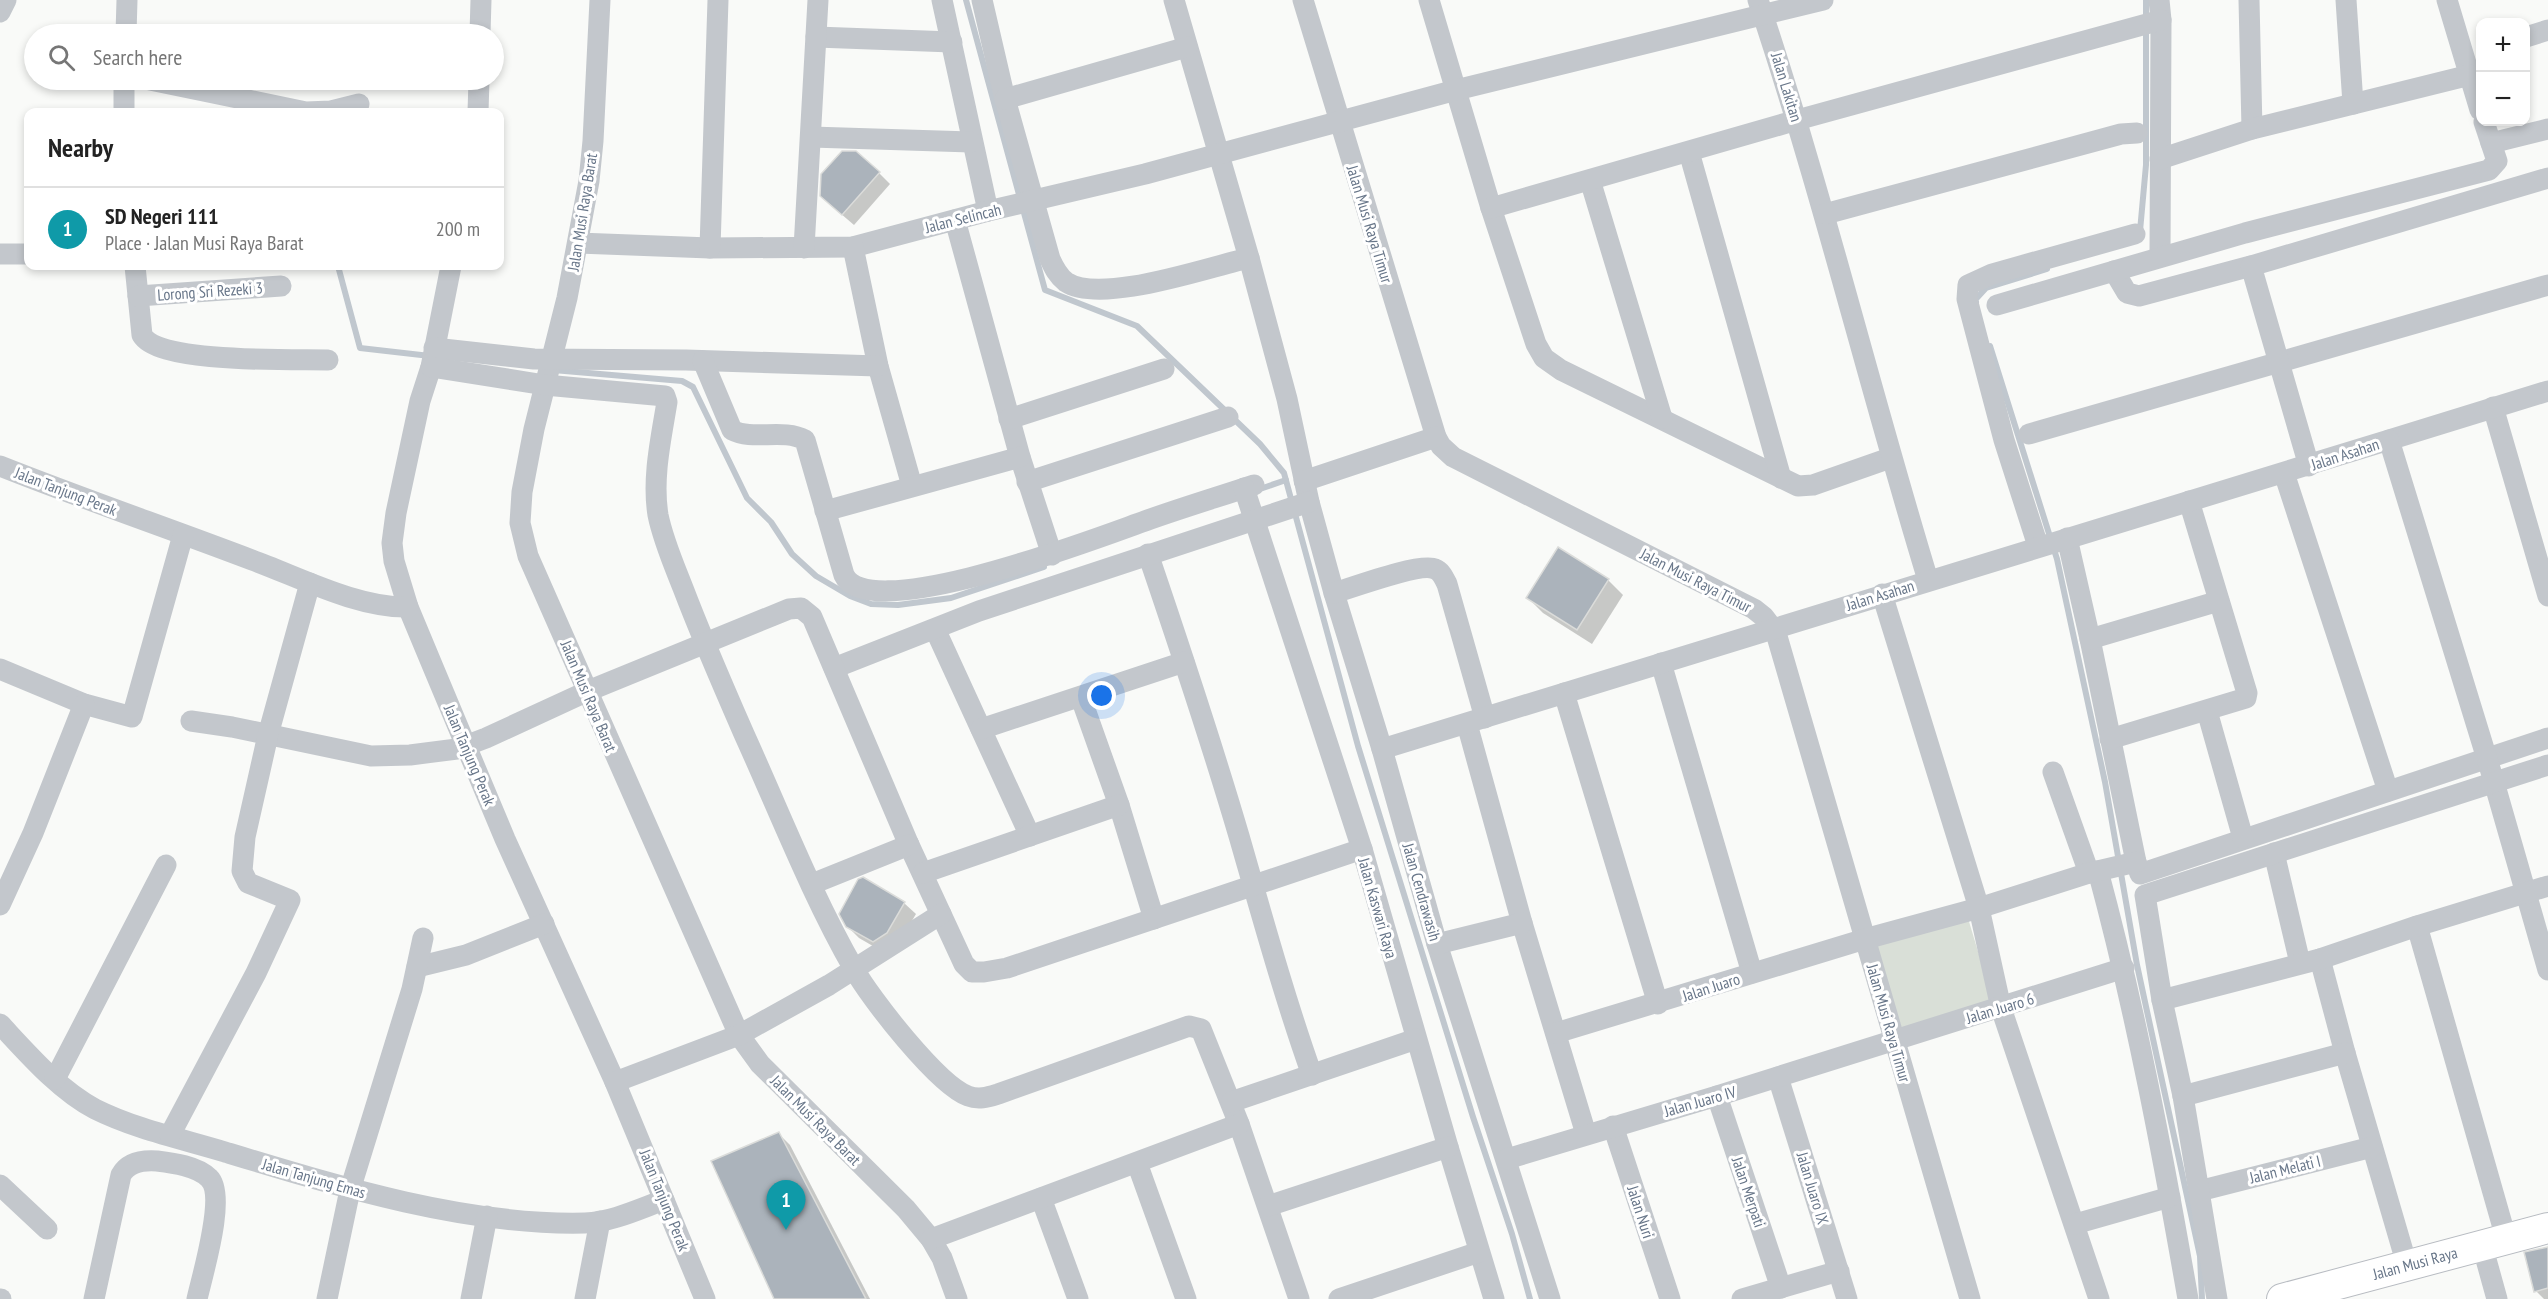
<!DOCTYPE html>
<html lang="en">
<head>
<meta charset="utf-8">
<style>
	body { margin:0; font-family:"PT Sans Narrow",sans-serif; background:#f2f2f2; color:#222 }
	.controls { position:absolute; right:18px; top:18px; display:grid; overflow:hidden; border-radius:12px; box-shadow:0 3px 9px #0003 }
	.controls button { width:54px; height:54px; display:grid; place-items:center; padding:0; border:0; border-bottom:2px solid #e0e0e0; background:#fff; color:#222; font:30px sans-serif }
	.you { position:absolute; left:1102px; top:696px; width:21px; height:21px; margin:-15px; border:4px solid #fff; border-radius:50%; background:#1a73e8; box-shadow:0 0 0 9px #1a73e833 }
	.badge { display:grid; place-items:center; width:39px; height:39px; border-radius:50%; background:#7c3aed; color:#fff; font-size:20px; font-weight:700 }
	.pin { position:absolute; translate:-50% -50px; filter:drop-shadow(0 2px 3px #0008) }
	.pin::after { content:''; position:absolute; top:32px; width:21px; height:18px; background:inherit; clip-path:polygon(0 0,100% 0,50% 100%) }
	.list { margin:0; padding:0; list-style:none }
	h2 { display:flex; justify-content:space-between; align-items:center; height:78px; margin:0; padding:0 24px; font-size:26px }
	h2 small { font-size:20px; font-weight:400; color:#767676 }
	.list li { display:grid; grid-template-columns:39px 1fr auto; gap:18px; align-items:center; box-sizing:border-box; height:84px; padding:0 24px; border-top:2px solid #e0e0e0 }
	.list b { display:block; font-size:22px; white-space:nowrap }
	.list p { margin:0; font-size:20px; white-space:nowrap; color:#767676 }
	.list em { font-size:20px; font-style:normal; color:#767676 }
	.icon { flex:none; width:33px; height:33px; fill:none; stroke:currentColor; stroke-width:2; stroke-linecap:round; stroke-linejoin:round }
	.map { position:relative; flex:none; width:2548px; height:1299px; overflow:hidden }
	.search { position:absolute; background:#fff; box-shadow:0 3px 9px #0003; left:24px; top:24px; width:480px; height:66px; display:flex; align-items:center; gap:15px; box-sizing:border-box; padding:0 21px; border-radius:33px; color:#767676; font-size:22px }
	.panel { position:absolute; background:#fff; box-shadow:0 3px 9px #0003; left:24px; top:108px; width:480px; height:162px; border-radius:12px }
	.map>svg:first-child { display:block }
	.green { fill:#d9dfd7 }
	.shadow { fill:#0003 }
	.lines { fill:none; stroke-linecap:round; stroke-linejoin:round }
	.stream { stroke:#c0c7ce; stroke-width:6 }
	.building { fill:#abb3bb; stroke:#dbdcda; stroke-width:1.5 }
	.secondary-casing { stroke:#b8bcc2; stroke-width:32 }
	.street { stroke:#c3c7cc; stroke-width:21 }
	.secondary { stroke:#fff; stroke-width:30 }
	.labels { text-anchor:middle; stroke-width:6; stroke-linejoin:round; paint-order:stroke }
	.street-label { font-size:16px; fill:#687689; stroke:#fff }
</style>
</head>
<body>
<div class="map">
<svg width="2548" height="1299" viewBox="0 0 2548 1299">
	<rect width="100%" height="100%" fill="#f9faf8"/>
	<path class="green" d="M1967,915l26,86 -91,28 -28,-83z"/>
	<g class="shadow">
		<path d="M879,173l11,11 -36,41 -21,-18z"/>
		<path d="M1608,580l15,15 -31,49 -49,-31 -15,-15z"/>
		<path d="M904,903l12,11 -18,30 -13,9 -26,-15 -12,-12z"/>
		<path d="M779,1134l11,11 80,154h-94z"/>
		<path d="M2548,1248v51h-4l-8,-8z"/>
	</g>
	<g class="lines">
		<g class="stream">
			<path d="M966,0l79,290 92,36 123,118 24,29 74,273 115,371 39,117 18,65"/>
			<path d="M2140,231l6,-66v-165"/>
			<path d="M338,266l22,82 70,8"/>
			<path d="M1976,302l-1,-2 11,-12 61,-19"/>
			<path d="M1990,346l67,213 48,223 32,183 63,291 2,43"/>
			<path d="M553,370l129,11 11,6 54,111 24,24 21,32 24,22 34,20 21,8 27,1 53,-7 93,-31"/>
			<path d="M1257,490l29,-10"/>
		</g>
	</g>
	<g class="building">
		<path d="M842,151h14l24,21 -38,43 -22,-19 1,-22z"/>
		<path d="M1558,547l51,32 -32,51 -51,-32z"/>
		<path d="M863,877l42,25 -18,31 -14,9 -27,-15 -7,-13 19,-35z"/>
		<path d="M779,1132l87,167h-92l-63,-138z"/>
		<path d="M2548,1247v41l-14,4 -10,-40z"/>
	</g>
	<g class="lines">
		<g class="secondary-casing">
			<path id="secondary" d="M2282,1299l266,-71"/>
		</g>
		<g class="street">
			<path d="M600,0l-7,141 -4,40 -22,117 -33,131 -12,63 -2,31 8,33 211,479 21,29 146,145 25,30 11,19 15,41"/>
			<path d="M942,0l46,211"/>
			<path d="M982,0l23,99 45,160c4,9 8,17 16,23 35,23 142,-15 183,-24"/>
			<path d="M1174,0l75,258 38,141 22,103 25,91 48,156 55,195 113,355"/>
			<path d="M1303,0l133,437 5,9 12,11 301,152 10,8 12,16 194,666"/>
			<path d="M1429,0l62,208 45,136 8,14 17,12 237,116 15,-1 77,-27"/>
			<path d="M1758,0c64,191 111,387 170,580"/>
			<path d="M2159,0l2,20 -1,237"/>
			<path d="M2249,0l3,129"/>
			<path d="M2346,0l7,104"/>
			<path d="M2447,0l33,110"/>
			<path d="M0,12l6,-12"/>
			<path d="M126,34l1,-34"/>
			<path d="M480,34l1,-34"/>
			<path d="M816,37l136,5"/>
			<path d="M2526,37l22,-7"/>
			<path d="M150,80l156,32 25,-1 28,-7"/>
			<path d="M1005,99l182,-52"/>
			<path d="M124,112v-32"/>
			<path d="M478,112l1,-32"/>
			<path d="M811,137l160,5"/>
			<path d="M2491,143l57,-14"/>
			<path d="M1689,152l92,326"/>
			<path d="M2160,159l92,-30 218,-54"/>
			<path d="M1590,180l72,238"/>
			<path d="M1491,208l306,-88 364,-100"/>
			<path d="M1825,214l296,-80 16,-1"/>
			<path d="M955,220l65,237 32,98"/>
			<path d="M578,243l132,5 143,-1 135,-36 157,-37 311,-84 367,-90"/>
			<path d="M853,247l25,119 34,120"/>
			<path d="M710,248l8,-248"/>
			<path d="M804,248l14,-248"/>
			<path d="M0,254h28"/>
			<path d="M135,266l7,69c17,29 151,24 186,25"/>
			<path d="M451,266l-20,101 -11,34 -24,112 -4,30 2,18 14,46 25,60 72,172 110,243 90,217"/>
			<path d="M2114,271l13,22 12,3 112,-30"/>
			<path d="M138,296l143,-10"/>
			<path d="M1997,305l248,-72 244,-63 8,-9 -13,-39"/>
			<path d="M434,348l100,11 152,1 192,6"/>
			<path d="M703,361l29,69c21,11 51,-2 73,10l39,135c24,52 258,-39 301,-54 36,-13 73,-24 109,-36"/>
			<path d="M431,367l114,18 120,11 2,6c-6,37 -15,76 -9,113 5,25 16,50 25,73 19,50 40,98 61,146 35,77 68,162 110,235 16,29 84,116 114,127 11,4 20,1 30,-2l191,-68 12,3 38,95 60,175"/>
			<path d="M2493,407l55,189"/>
			<path d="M1009,419l155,-50"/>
			<path d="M2029,434l519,-149"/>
			<path d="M2389,440l159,-49"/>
			<path d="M0,466c83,33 168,62 252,94 47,17 105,48 156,47"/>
			<path d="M2309,466l-58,-200 297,-88"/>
			<path d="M2284,473l104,318"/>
			<path d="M1304,481l132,-44"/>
			<path d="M1027,482l201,-65"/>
			<path d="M1244,488l118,361 86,298 46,152"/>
			<path d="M825,511l195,-54"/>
			<path d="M2067,538l23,101 46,223 4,12 408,-136"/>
			<path d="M2038,546l-34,-106 -37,-141 1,-14 24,-11 143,-40"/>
			<path d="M1148,554c32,94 63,187 91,282 23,80 45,160 73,239"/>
			<path d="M1334,593c17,-5 87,-31 101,-24 6,2 9,9 12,15l38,134"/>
			<path d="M1882,594l97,314 22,100 98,291"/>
			<path d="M935,629l95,207"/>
			<path d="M2090,639l129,-38"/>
			<path d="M1661,663l91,310"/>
			<path d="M834,668l145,-57 330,-109"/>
			<path d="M0,669l84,35 48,13 51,-182"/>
			<path d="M1564,693l94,311"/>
			<path d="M1081,698l38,107 35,114"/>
			<path d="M2207,711l36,127"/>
			<path d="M191,721l41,6 139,29 39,-1 47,-6 29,-11 102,-47 201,-82 12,-1 11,9 97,228 55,119 8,8h12l23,-4 355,-119"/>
			<path d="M1467,724l55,199 64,211"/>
			<path d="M981,729l203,-67"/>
			<path d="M2110,739l136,-41 1,-5 -58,-192"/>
			<path d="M1382,749l1007,-309 103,335 56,195"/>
			<path d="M2053,772l36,101"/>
			<path d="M2274,853l26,110"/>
			<path d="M2098,871c38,141 65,284 90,428"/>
			<path d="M923,873l196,-68"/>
			<path d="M812,884l97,-39"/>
			<path d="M0,905l33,-72 51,-129"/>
			<path d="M2417,926l89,312"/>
			<path d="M1437,944l85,-21"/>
			<path d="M2320,959l25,94 62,212"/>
			<path d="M417,967l49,-12 78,-31"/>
			<path d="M2162,1000l158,-41 97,-33 131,-40"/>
			<path d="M0,1024c28,30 59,66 95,85 40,20 87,30 130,43 112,34 242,74 360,71 27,-1 54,-14 79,-23"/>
			<path d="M1556,1033l309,-94 114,-31 110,-35 47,-11"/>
			<path d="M1778,1077l69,222"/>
			<path d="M55,1079l111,-214"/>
			<path d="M615,1082l124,-47 90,-50 112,-71"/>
			<path d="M1717,1096l64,192"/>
			<path d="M2183,1096l162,-43"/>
			<path d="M1231,1102l185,-63"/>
			<path d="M1613,1126l57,173"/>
			<path d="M170,1135l86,-162 34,-73 -42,-17 -6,-12 3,-34 23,-102 42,-152"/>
			<path d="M1507,1159l210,-63 407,-128"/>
			<path d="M1137,1163l49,136"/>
			<path d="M0,1185l47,44"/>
			<path d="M2199,1191l173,-44"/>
			<path d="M1041,1198l37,101"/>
			<path d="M1268,1206l180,-59"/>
			<path d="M2075,1224l95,-27"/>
			<path d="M931,1239l308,-115"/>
			<path d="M2482,1245l15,54"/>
			<path d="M0,1299h1"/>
			<path d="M94,1299l27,-124c7,-13 22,-15 36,-14 16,2 40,5 52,17 18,17 -7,98 -12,121"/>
			<path d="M327,1299l23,-109 62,-201 11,-51"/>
			<path d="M471,1299l16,-83"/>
			<path d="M585,1299l15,-78"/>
			<path d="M1339,1299l140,-47"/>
			<path d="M1742,1299l97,-28"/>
			<path d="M2217,1299l-34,-203 -21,-96 -17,-105 403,-130"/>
		</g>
		<use href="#secondary" class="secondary"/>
	</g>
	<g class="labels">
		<g class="street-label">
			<text transform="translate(1787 87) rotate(73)" y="6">Jalan Lakitan</text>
			<text transform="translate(582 212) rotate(-81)" y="6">Jalan Musi Raya Barat</text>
			<text transform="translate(963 218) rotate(-14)" y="6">Jalan Selincah</text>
			<text transform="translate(1370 224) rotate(73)" y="6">Jalan Musi Raya Timur</text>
			<text transform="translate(210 291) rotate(-4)" y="6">Lorong Sri Rezeki 3</text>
			<text transform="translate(2345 454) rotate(-18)" y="6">Jalan Asahan</text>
			<text transform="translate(66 491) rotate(21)" y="6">Jalan Tanjung Perak</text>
			<text transform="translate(1696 580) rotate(27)" y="6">Jalan Musi Raya Timur</text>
			<text transform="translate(1880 595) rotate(-17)" y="6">Jalan Asahan</text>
			<text transform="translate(589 696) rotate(67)" y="6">Jalan Musi Raya Barat</text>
			<text transform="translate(470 755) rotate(67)" y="6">Jalan Tanjung Perak</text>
			<text transform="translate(1422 892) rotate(74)" y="6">Jalan Cendrawasih</text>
			<text transform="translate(1378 908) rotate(74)" y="6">Jalan Kaswari Raya</text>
			<text transform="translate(1711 987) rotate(-18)" y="6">Jalan Juaro</text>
			<text transform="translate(2000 1008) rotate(-17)" y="6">Jalan Juaro 6</text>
			<text transform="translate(1889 1023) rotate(74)" y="6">Jalan Musi Raya Timur</text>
			<text transform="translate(1700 1101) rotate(-16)" y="6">Jalan Juaro IV</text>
			<text transform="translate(816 1120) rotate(45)" y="6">Jalan Musi Raya Barat</text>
			<text transform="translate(2285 1169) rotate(-14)" y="6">Jalan Melati I</text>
			<text transform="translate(314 1178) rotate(16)" y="6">Jalan Tanjung Emas</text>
			<text transform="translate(1813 1188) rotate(73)" y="6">Jalan Juaro IX</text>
			<text transform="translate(1749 1192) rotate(71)" y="6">Jalan Merpati</text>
			<text transform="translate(665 1200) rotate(68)" y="6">Jalan Tanjung Perak</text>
			<text transform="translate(1641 1212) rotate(72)" y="6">Jalan Nuri</text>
			<text transform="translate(2415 1263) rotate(-15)" y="6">Jalan Musi Raya</text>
		</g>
	</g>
</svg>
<div class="controls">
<button>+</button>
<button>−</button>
</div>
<div class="you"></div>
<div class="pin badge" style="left:786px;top:1230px;background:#0f9aa8">1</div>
<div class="search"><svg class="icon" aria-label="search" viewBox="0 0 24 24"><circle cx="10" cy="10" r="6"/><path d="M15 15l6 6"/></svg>Search here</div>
<section class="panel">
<h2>Nearby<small></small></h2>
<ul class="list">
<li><span class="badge" style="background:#0f9aa8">1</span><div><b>SD Negeri 111</b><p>Place · Jalan Musi Raya Barat</p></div><em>200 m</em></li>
</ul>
</section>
</div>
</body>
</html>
